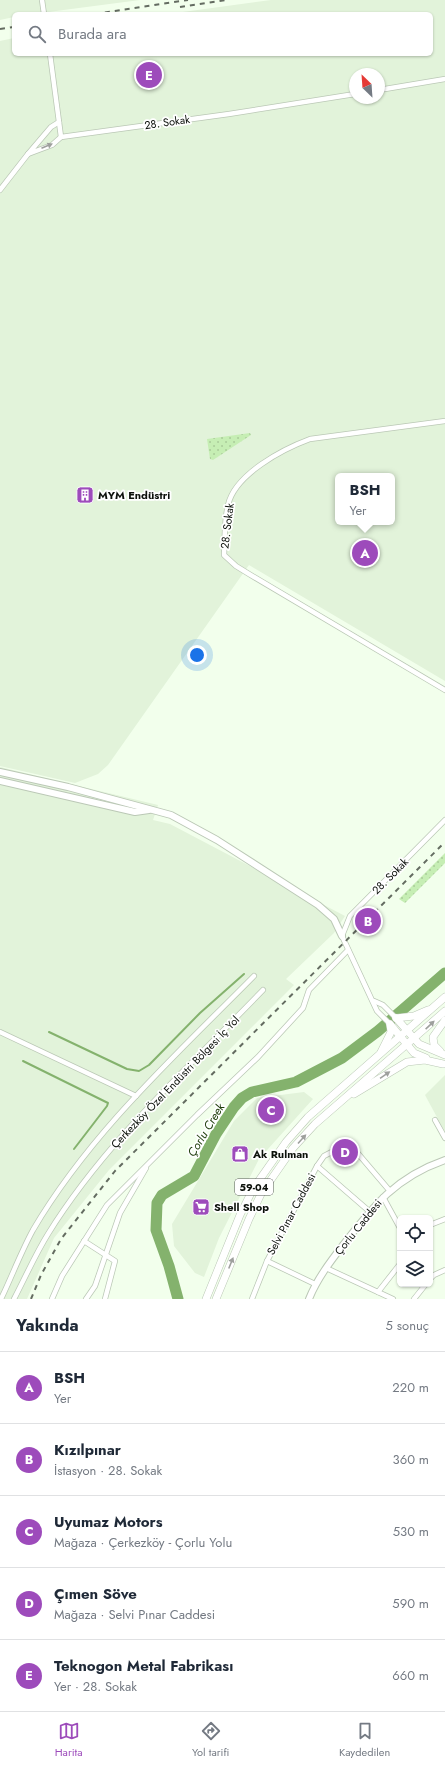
<!DOCTYPE html>
<html lang="tr">
<head>
<meta charset="utf-8">
<style>
	body { margin:0; font-family:Jost,sans-serif; background:#f6f6f7; color:#1f2937 }
	.controls { position:absolute; right:12px; bottom:12px; display:grid; overflow:hidden; border-radius:6px; box-shadow:0 1px 3px #0004 }
	.controls button { width:36px; height:36px; display:grid; place-items:center; padding:0; border:0; border-bottom:1px solid #e0e1e3; background:#fff; color:#1f2937; font:20px sans-serif }
	.compass { position:absolute; left:349px; top:68px; width:36px; height:36px; border-radius:50%; background:#fff; box-shadow:0 1px 3px #0004; rotate:335deg }
	.you { position:absolute; left:197px; top:655px; width:14px; height:14px; margin:-10px; border:3px solid #fff; border-radius:50%; background:#1a73e8; box-shadow:0 0 0 6px #1a73e833 }
	.badge { display:grid; place-items:center; width:26px; height:26px; border-radius:50%; background:#9d4bbb; color:#fff; font-size:13px; font-weight:700 }
	.pin { position:absolute; translate:-50% -50%; border:2px solid #fff; box-shadow:0 1px 4px #0006 }
	.popup { position:absolute; left:335px; top:473px; width:60px; height:52px; box-sizing:border-box; display:grid; place-content:center; border-radius:6px; background:#fff; filter:drop-shadow(0 1px 3px #0005); font-size:13px; white-space:nowrap; color:#747a83 }
	.popup b { font-size:15px; color:#1f2937 }
	.popup::after { content:''; position:absolute; left:50%; top:100%; margin-left:-8px; border:8px solid transparent; border-top-color:#fff }
	.list { margin:0; padding:0; list-style:none }
	h2 { display:flex; justify-content:space-between; align-items:center; height:52px; margin:0; padding:0 16px; font-size:17px }
	h2 small { font-size:13px; font-weight:400; color:#747a83 }
	.list li { display:grid; grid-template-columns:26px 1fr auto; gap:12px; align-items:center; box-sizing:border-box; height:72px; padding:0 16px; border-top:1px solid #e0e1e3 }
	.list b { display:block; font-size:15px; white-space:nowrap }
	.list p { margin:0; font-size:13px; white-space:nowrap; color:#747a83 }
	.list em { font-size:13px; font-style:normal; color:#747a83 }
	.icon { flex:none; width:22px; height:22px; fill:none; stroke:currentColor; stroke-width:2; stroke-linecap:round; stroke-linejoin:round }
	.map { position:relative; flex:none; width:445px; height:1299px; overflow:hidden }
	.search { position:absolute; background:#fff; box-shadow:0 1px 3px #0004; left:12px; right:12px; top:12px; height:44px; display:flex; align-items:center; gap:10px; box-sizing:border-box; padding:0 14px; border-radius:6px; color:#747a83; font-size:15px }
	.sheet { height:412px; background:#fff }
	nav { display:flex; justify-content:space-around; align-items:center; box-sizing:border-box; height:56px; border-top:1px solid #e0e1e3; background:#fff; font-size:11px; color:#747a83 }
	nav a { display:grid; justify-items:center; gap:2px }
	nav .on { color:#9d4bbb }
	.map>svg:first-child { display:block }
	.built { fill:#e2f3da; fill-rule:evenodd }
	.grass { fill:url(#grass-dots) }
	.lines { fill:none; stroke-linecap:round; stroke-linejoin:round }
	.stream { stroke:#84b26d; stroke-width:2 }
	.river { stroke:#84b26d; stroke-width:11 }
	.street-casing { stroke:#bbc8b6; stroke-width:6 }
	.secondary-casing { stroke:#bbc8b6; stroke-width:8 }
	.primary-casing { stroke:#bbc8b6; stroke-width:8 }
	.street { stroke:#fff; stroke-width:4.5 }
	.secondary { stroke:#fff; stroke-width:6 }
	.primary { stroke:#fff; stroke-width:7 }
	.rail { stroke:#646c61; stroke-width:2; stroke-dasharray:5 5; stroke-linecap:butt }
	.oneway { fill:#9ea09d }
	.labels { text-anchor:middle; stroke-width:3.5; stroke-linejoin:round; paint-order:stroke }
	.shield { fill:#fff; stroke:#555854; stroke-width:1 }
	.shield-label { font-size:10px; font-weight:bold; fill:#0c110b }
	.street-label { font-size:11px; fill:#0c110b; stroke:#fff }
	.poi-label { font-size:11px; font-weight:bold; fill:#0c110b; stroke:#fff; text-anchor:start }
	.water-label { font-size:12px; font-style:italic; fill:#1e3d0b; stroke:#fff }
</style>
</head>
<body>
<div class="map">
<svg width="445" height="1299" viewBox="0 0 445 1299">
	<defs>
		<pattern id="grass-dots" width="8" height="8" patternUnits="userSpaceOnUse"><rect width="8" height="8" fill="#c6eeb4"/><path d="M2 2h.1M6 6h.1" fill="none" stroke="#a9cb99" stroke-width="1.8" stroke-linecap="round"/></pattern>
	</defs>
	<rect width="100%" height="100%" fill="#f2ffec"/>
	<g class="built">
		<path d="M0,0h140l-107,14h-19v3l-14,3z"/>
		<path d="M271,0h174v681l-196,-116 -141,200 -10,9 -23,9 -75,-17v-725l14,-3v16h417v-40h-263zM355,74h24v24h-24zM338,476h54v46h-54z"/>
		<path d="M0,767l158,38 -5,15 17,4 175,92 -11,17 -48,46 8,6 -185,185 -55,68 -27,61h-27z"/>
		<path d="M445,1075v57l-20,-37z"/>
		<path d="M304,1092l9,7 -54,60 -40,79 -15,39 -9,-4 -21,-27 -2,-22 32,-53 30,-50 23,-23z"/>
	</g>
	<g class="grass">
		<path d="M250,433l1,2 -38,25 -3,-1 -3,-20z"/>
		<path d="M445,853v10l-40,40 -6,-4z"/>
	</g>
	<g class="lines">
		<g class="stream">
			<path d="M49,1032l78,37 12,2 10,-6 51,-52 44,-39"/>
			<path d="M23,1061l85,42 -1,3 -33,43"/>
		</g>
		<path class="river" d="M178,1299l-9,-33 -13,-36 1,-27 5,-8 32,-19 22,-42 18,-27 8,-9 10,-6 44,-10 46,-24 36,-27 67,-58"/>
		<g class="street-casing">
			<g id="street">
				<path d="M42,0l2,14"/>
				<path d="M50,54l11,83 168,-23 126,-20"/>
				<path d="M379,90l66,-11"/>
				<path d="M59,122l-8,5 -23,27 24,-9 9,-8"/>
				<path d="M0,190l28,-36"/>
				<path d="M445,421l-135,18c-27,10 -75,35 -82,66 -4,16 -3,34 -4,50l12,11 13,8 196,116"/>
				<path d="M374,1001l9,4 13,13"/>
				<path d="M390,1024l-13,-13 -35,-75 8,-20 95,-96"/>
				<path d="M0,1032l136,64"/>
				<path d="M435,1120l10,18"/>
				<path d="M317,1166l52,45"/>
				<path d="M383,1197l17,31"/>
				<path d="M430,1225l15,-6"/>
				<path d="M84,1241l31,20 -10,38"/>
				<path d="M267,1261l48,23"/>
				<path d="M326,1268l67,31"/>
				<path d="M430,1279l4,-4 11,-5"/>
				<path d="M378,1292l22,-28"/>
				<path d="M1,1299c11,-23 20,-47 32,-69 57,-97 143,-175 221,-254"/>
				<path d="M14,1299c11,-21 21,-44 34,-65 57,-92 140,-166 215,-244"/>
				<path d="M52,1299l10,-23 45,-71 90,-90 61,-58 45,-49 6,-18 39,-40"/>
				<path d="M86,1299l9,-13 25,-73 26,-45"/>
				<path d="M252,1299l15,-38 50,-95 7,-10 25,-13 40,47"/>
				<path d="M414,1299l12,-15"/>
			</g>
		</g>
		<g class="secondary-casing">
			<g id="secondary">
				<path d="M0,772l68,15 103,28 46,25 101,65 16,14 8,17"/>
				<path d="M0,781l135,31 14,-2"/>
				<path d="M309,1299c8,-20 21,-37 34,-54 31,-40 53,-68 102,-85"/>
			</g>
		</g>
		<g class="primary-casing">
			<g id="primary">
				<path d="M396,1018l23,26 26,11"/>
				<path d="M396,1018l18,-2 14,-6"/>
				<path d="M390,1024l24,29 12,5"/>
				<path d="M440,1051l-6,-6 -1,-8 12,-17"/>
				<path d="M381,1052l10,-20 -1,-7"/>
				<path d="M354,1094l53,-32 18,-2 18,4"/>
				<path d="M206,1299l34,-84 13,-26 33,-47 22,-25 137,-120"/>
				<path d="M216,1299l33,-80 12,-25 32,-46 22,-24 130,-113"/>
			</g>
		</g>
		<use href="#street" class="street"/>
		<use href="#secondary" class="secondary"/>
		<use href="#primary" class="primary"/>
		<g class="rail">
			<path d="M180,7l46,-7"/>
			<path d="M95,14l93,-14"/>
			<path d="M0,29l14,-2"/>
			<path d="M31,1299l10,-24 20,-36 54,-68 330,-329"/>
		</g>
	</g>
	<defs><path id="oneway-solid" d="M-6-.8H1V-3.2L6.5 0L1 3.2V.8H-6Z"/></defs>
	<g class="oneway">
		<use href="#oneway-solid" transform="translate(47 146) rotate(-23)"/>
		<use href="#oneway-solid" transform="translate(430 1025) rotate(-43)"/>
		<use href="#oneway-solid" transform="translate(385 1075) rotate(-34)"/>
		<use href="#oneway-solid" transform="translate(302 1139) rotate(-48)"/>
		<use href="#oneway-solid" transform="translate(231 1263) rotate(-68)"/>
	</g>
	<defs>
		<g id="building-square" transform="scale(0.9)"><rect x="-9" y="-9" width="18" height="18" rx="4" fill="#9d4bbb" stroke="#fff"/><path d="M-4-6H4V6H1V3H-1V6H-4ZM-2.5-4.3h1.7v1.8h-1.7ZM.8-4.3h1.7v1.8H.8ZM-2.5-1h1.7V.8h-1.7ZM.8-1h1.7V.8H.8Z" fill="#fff"/></g>
		<g id="shop-square" transform="scale(0.9)"><rect x="-9" y="-9" width="18" height="18" rx="4" fill="#9d4bbb" stroke="#fff"/><path d="M-5-2.5h2.3a2.7 3.5 0 0 1 5.4 0H5L5.5 6h-11ZM-1.5-2.5h3a1.5 2.3 0 0 0-3 0Z" fill="#fff"/></g>
		<g id="supermarket-square" transform="scale(0.9)"><rect x="-9" y="-9" width="18" height="18" rx="4" fill="#9d4bbb" stroke="#fff"/><path d="M-6-5.5h2.5l.6 2H6L4.5 2H-2.5L-4.4-4H-6ZM-1.5 3.2a1.3 1.3 0 1 0 .1 0ZM3 3.2a1.3 1.3 0 1 0 .1 0Z" fill="#fff"/></g>
	</defs>
	<g fill-rule="evenodd">
		<use href="#building-square" x="85" y="495"/>
		<use href="#shop-square" x="240" y="1154"/>
		<use href="#supermarket-square" x="201" y="1207"/>
	</g>
	<g class="labels">
		<rect class="shield" x="235" y="1179" width="38" height="16" rx="3"/>
		<g class="shield-label">
			<text x="254" y="1191">59-04</text>
		</g>
		<g class="street-label">
			<text transform="translate(167 122) rotate(-8)" y="4">28. Sokak</text>
			<text transform="translate(227 526) rotate(-83)" y="4">28. Sokak</text>
			<text transform="translate(390 876) rotate(-45)" y="4">28. Sokak</text>
			<text transform="translate(175 1082) rotate(-46)" y="4">Çerkezköy Özel Endüstri Bölgesi İç Yol</text>
			<text transform="translate(291 1214) rotate(-62)" y="4">Selvi Pınar Caddesi</text>
			<text transform="translate(358 1227) rotate(-51)" y="4">Çorlu Caddesi</text>
		</g>
		<g class="poi-label">
			<text x="98" y="499">MYM Endüstri</text>
			<text x="253" y="1158">Ak Rulman</text>
			<text x="214" y="1211">Shell Shop</text>
		</g>
		<g class="water-label">
			<text transform="translate(206 1130) rotate(-59)" y="4">Çorlu Creek</text>
		</g>
	</g>
</svg>
<div class="controls">
<button><svg class="icon" aria-label="locate" viewBox="0 0 24 24"><circle cx="12" cy="12" r="6"/><path d="M12 2v4M12 18v4M2 12h4M18 12h4"/></svg></button>
<button><svg class="icon" aria-label="layers" viewBox="0 0 24 24"><path d="M12 4l9 5-9 5-9-5zM3 14l9 5 9-5"/></svg></button>
</div>
<svg class="compass" viewBox="-18 -18 36 36"><path d="M0-13l5 13h-10z" fill="#e53935"/><path d="M0 13l5-13h-10z" fill="#747a83"/></svg>
<div class="you"></div>
<div class="pin badge" style="left:365px;top:553px">A</div>
<div class="popup"><b>BSH</b>Yer</div>
<div class="pin badge" style="left:368px;top:921px">B</div>
<div class="pin badge" style="left:271px;top:1110px">C</div>
<div class="pin badge" style="left:345px;top:1152px">D</div>
<div class="pin badge" style="left:149px;top:75px">E</div>
<div class="search"><svg class="icon" aria-label="search" viewBox="0 0 24 24"><circle cx="10" cy="10" r="6"/><path d="M15 15l6 6"/></svg>Burada ara</div>
</div>
<section class="sheet">
<h2>Yakında<small>5 sonuç</small></h2>
<ul class="list">
<li><span class="badge">A</span><div><b>BSH</b><p>Yer</p></div><em>220 m</em></li>
<li><span class="badge">B</span><div><b>Kızılpınar</b><p>İstasyon · 28. Sokak</p></div><em>360 m</em></li>
<li><span class="badge">C</span><div><b>Uyumaz Motors</b><p>Mağaza · Çerkezköy - Çorlu Yolu</p></div><em>530 m</em></li>
<li><span class="badge">D</span><div><b>Çımen Söve</b><p>Mağaza · Selvi Pınar Caddesi</p></div><em>590 m</em></li>
<li><span class="badge">E</span><div><b>Teknogon Metal Fabrikası</b><p>Yer · 28. Sokak</p></div><em>660 m</em></li>
</ul>
</section>
<nav>
<a class="on"><svg class="icon" aria-label="map" viewBox="0 0 24 24"><path d="M3 6l6-2 6 2 6-2v14l-6 2-6-2-6 2zM9 4v14M15 6v14"/></svg>Harita</a>
<a><svg class="icon" aria-label="directions" viewBox="0 0 24 24"><path d="M12 3l9 9-9 9-9-9zM9 14v-3h6M13 9l2 2-2 2"/></svg>Yol tarifi</a>
<a><svg class="icon" aria-label="saved" viewBox="0 0 24 24"><path d="M7 4h10v16l-5-4-5 4z"/></svg>Kaydedilen</a>
</nav>
</body>
</html>
